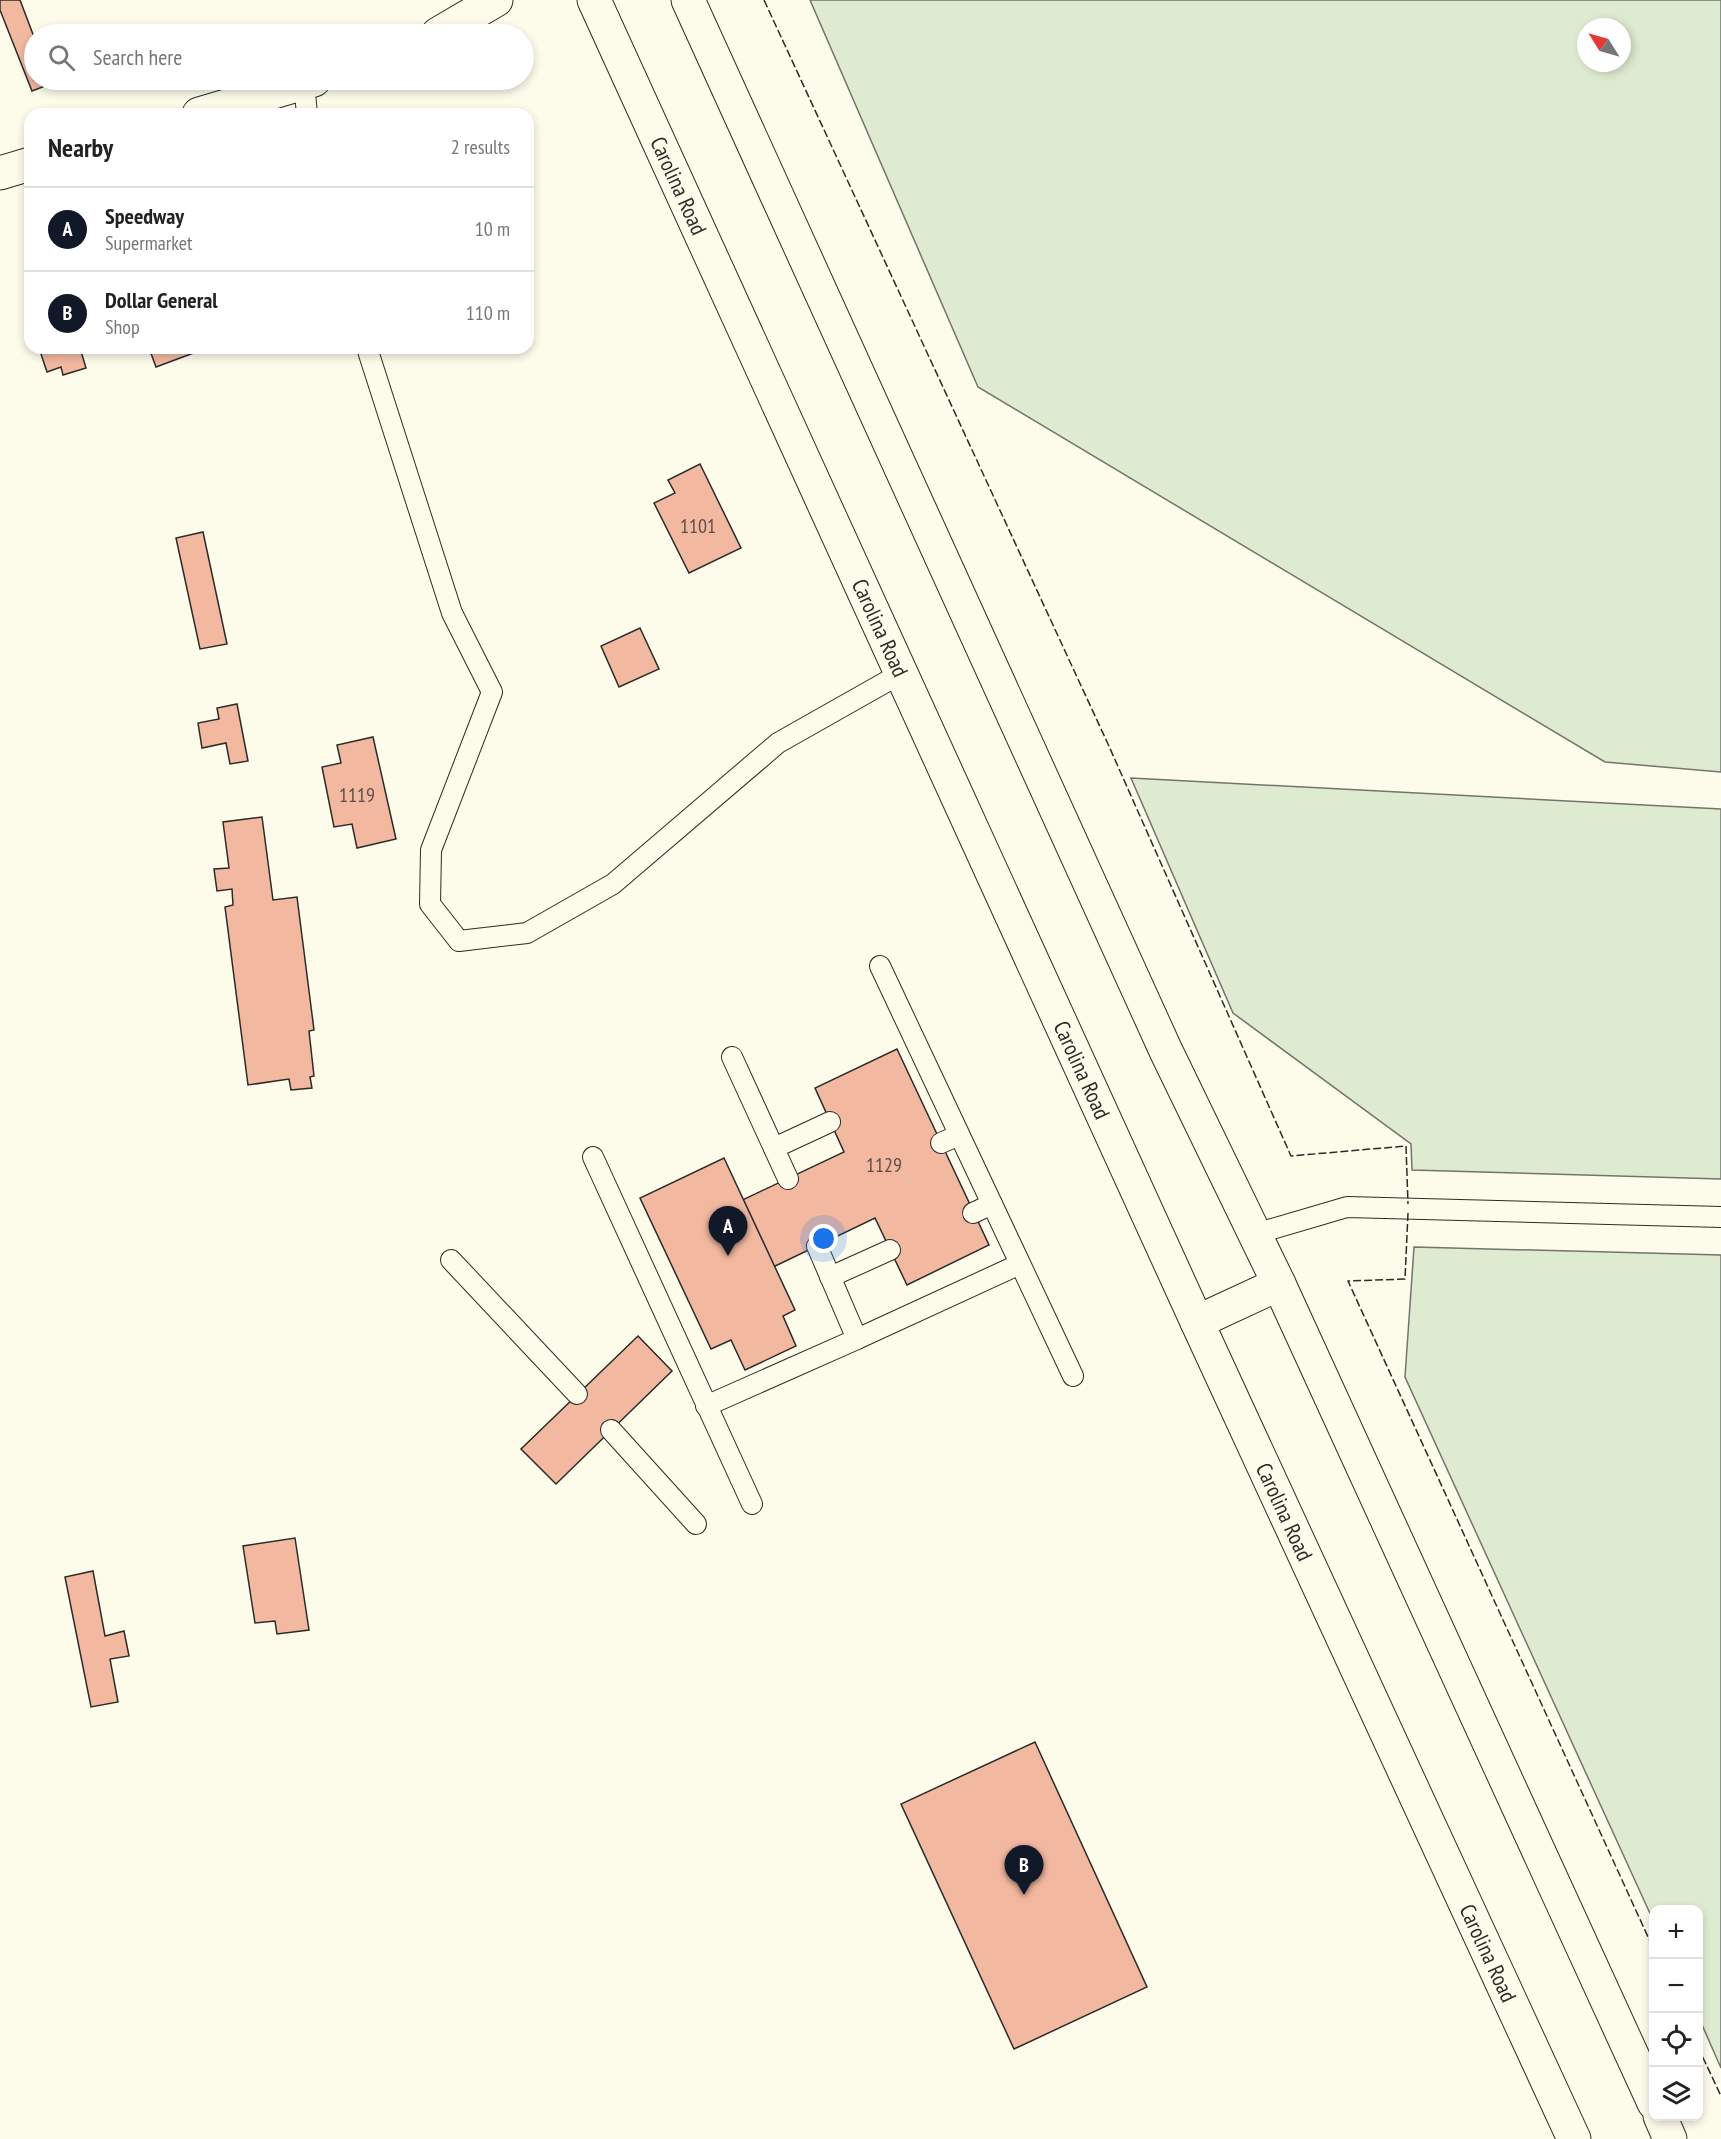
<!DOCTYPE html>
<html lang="en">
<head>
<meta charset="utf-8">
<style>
	body { margin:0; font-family:"PT Sans Narrow",sans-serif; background:#f6f6f6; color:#222 }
	.controls { position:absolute; right:18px; bottom:18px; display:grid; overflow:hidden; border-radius:12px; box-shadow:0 3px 9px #0003 }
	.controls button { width:54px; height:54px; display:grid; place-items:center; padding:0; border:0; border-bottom:2px solid #e0e0e0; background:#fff; color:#222; font:30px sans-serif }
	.compass { position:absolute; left:1577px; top:18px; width:54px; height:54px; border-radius:50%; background:#fff; box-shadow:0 3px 9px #0003; rotate:307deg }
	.you { position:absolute; left:824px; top:1239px; width:21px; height:21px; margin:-15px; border:4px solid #fff; border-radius:50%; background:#1a73e8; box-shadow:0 0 0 9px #1a73e833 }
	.badge { display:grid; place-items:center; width:39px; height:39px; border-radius:50%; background:#111827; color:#fff; font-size:20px; font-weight:700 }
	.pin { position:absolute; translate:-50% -50px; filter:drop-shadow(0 2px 3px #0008) }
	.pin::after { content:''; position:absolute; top:32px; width:21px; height:18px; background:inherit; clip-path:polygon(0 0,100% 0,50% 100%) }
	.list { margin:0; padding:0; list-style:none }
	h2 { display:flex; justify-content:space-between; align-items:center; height:78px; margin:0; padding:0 24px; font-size:26px }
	h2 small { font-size:20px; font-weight:400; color:#767676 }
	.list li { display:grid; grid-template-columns:39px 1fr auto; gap:18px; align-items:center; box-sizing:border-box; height:84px; padding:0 24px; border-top:2px solid #e0e0e0 }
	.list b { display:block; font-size:22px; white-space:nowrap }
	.list p { margin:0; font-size:20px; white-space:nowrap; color:#767676 }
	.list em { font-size:20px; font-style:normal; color:#767676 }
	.icon { flex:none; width:33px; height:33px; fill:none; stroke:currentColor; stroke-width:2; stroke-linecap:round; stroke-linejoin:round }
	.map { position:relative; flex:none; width:1721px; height:2139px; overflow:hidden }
	.search { position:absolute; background:#fff; box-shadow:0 3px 9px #0003; left:24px; top:24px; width:510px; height:66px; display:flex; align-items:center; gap:15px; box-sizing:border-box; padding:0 21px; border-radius:33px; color:#767676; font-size:22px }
	.panel { position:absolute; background:#fff; box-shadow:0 3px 9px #0003; left:24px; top:108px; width:510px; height:246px; border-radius:18px }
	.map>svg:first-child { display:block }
	.green { fill:#deebd1; stroke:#74746e; stroke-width:1.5; fill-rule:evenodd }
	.building { fill:#f2b8a0; stroke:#2b2b2b; stroke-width:1.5 }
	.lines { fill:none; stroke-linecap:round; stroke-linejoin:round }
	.lane-casing { stroke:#2b2b2b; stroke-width:22 }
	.street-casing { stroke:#2b2b2b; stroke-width:35 }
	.highway-casing { stroke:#2b2b2b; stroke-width:35 }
	.lane { stroke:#fdfbea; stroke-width:20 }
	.street { stroke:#fdfbea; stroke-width:33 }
	.highway { stroke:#fdfbea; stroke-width:33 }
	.fence { stroke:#2b2b2b; stroke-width:1.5; stroke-dasharray:8 3; stroke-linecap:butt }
	.labels { text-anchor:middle; stroke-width:4.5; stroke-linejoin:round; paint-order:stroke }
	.number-label { font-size:20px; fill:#5d4e48 }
	.street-label { font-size:22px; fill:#2b2b2b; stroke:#fdfbea }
</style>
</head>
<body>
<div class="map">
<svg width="1721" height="2139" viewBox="0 0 1721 2139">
	<rect width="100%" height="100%" fill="#fdfbea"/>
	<g class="green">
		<path d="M810,0h911v772l-116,-10 -627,-375zM1586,27h36v36h-36z"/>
		<path d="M1131,778l590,31v370l-309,-9 -1,-26 -178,-131z"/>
		<path d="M1414,1247l307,8v813l-22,-50 -1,-108h-44l-1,10 -248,-543z"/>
	</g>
	<g class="building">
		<path d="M0,0h20l14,37v43h17l2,3 -21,8 -32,-81z"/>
		<path d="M39,348h41l6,20 -23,7 -2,-8 -14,5z"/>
		<path d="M149,348h58l-51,19z"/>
		<path d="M700,464l41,84 -52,25 -35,-70 21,-10 -7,-13z"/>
		<path d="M203,532l24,112 -27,5 -24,-111z"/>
		<path d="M640,628l19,41 -40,18 -18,-41z"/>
		<path d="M237,704l11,57 -18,3 -4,-21 -24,5 -4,-25 21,-4 -2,-11z"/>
		<path d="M373,737l23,102 -39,9 -5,-24 -18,3 -12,-60 19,-4 -4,-18z"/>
		<path d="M262,817l11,83 24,-3 17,133 -5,1 5,45 -4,1 2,11 -21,2 -2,-11 -41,6 -23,-178 8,-2 -1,-16 -15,2 -3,-22 15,-1 -6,-46z"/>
		<path d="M897,1049l92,196 -82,40 -32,-67 -108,52 -31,-67 108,-51 -29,-64z"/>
		<path d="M724,1158l71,152 -12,6 13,30 -51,24 -14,-30 -20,9 -71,-151z"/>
		<path d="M638,1336l34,35 -116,113 -35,-35z"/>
		<path d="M295,1538l14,92 -32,4 -2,-13 -20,2 -12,-77z"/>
		<path d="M93,1571l12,65 19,-5 5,25 -19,3 8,43 -27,5 -26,-130z"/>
		<path d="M1035,1742l112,245 -133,62 -113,-245z"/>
	</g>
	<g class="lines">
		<g class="lane-casing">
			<g id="lane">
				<path d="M304,83l3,31"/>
				<path d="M367,348l85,265 40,79 -61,158 -1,54 29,37 68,-8 86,-49 165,-141 122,-69"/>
				<path d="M880,966l193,410"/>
				<path d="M732,1057l56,122"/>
				<path d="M941,1143l18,-8"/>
				<path d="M774,1148l56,-26"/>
				<path d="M593,1157l159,347"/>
				<path d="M973,1213l19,-9"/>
				<path d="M1255,1234l92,-27 374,10"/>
				<path d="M451,1260l126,134"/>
				<path d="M830,1277l60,-27"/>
				<path d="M857,1339l163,-75"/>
				<path d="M706,1406l151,-67 -40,-93"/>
				<path d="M611,1430l85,94"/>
			</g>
		</g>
		<g class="street-casing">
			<g id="street">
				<path d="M438,34l58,-34"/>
				<path d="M199,114l115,-34"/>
				<path d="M0,173l30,-9"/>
			</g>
		</g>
		<g class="highway-casing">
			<g id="highway">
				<path id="s1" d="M594,0l603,1322 377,817"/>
				<path d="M688,0l478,1051 113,233 375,819"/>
				<path d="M1197,1322l82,-38"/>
				<path d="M1660,2116l10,23"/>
			</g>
		</g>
		<use href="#lane" class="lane"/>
		<use href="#street" class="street"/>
		<use href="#highway" class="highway"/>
		<g class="fence">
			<path d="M764,0l344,744 183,412 115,-10 2,58"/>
			<path d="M1408,1213l-3,66 -57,2 306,669"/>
			<path d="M1698,2047l23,49"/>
		</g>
	</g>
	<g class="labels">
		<g class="number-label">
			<text x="698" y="533">1101</text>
			<text x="357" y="802">1119</text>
			<text x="884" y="1172">1129</text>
		</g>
		<g class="street-label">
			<text dy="8" stroke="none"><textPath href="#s1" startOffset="204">Carolina Road</textPath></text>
			<text dy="8" stroke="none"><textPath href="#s1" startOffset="690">Carolina Road</textPath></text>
			<text dy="8" stroke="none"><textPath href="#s1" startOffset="1176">Carolina Road</textPath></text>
			<text dy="8" stroke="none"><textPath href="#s1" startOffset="1662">Carolina Road</textPath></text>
			<text dy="8" stroke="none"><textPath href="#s1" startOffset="2148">Carolina Road</textPath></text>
		</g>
	</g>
</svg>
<div class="controls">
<button>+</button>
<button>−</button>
<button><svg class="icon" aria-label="locate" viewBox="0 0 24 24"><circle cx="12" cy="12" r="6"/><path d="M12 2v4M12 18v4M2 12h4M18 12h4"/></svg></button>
<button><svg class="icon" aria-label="layers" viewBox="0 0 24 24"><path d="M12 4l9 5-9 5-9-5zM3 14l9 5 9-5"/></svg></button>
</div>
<svg class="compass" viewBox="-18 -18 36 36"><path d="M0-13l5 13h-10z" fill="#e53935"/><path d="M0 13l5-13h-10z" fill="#767676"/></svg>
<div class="you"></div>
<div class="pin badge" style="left:728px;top:1256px">A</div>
<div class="pin badge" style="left:1024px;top:1895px">B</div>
<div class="search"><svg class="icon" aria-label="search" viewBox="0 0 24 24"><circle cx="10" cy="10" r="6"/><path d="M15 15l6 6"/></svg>Search here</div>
<section class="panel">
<h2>Nearby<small>2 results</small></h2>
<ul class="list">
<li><span class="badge">A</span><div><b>Speedway</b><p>Supermarket</p></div><em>10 m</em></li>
<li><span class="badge">B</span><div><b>Dollar General</b><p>Shop</p></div><em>110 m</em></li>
</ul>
</section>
</div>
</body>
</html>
